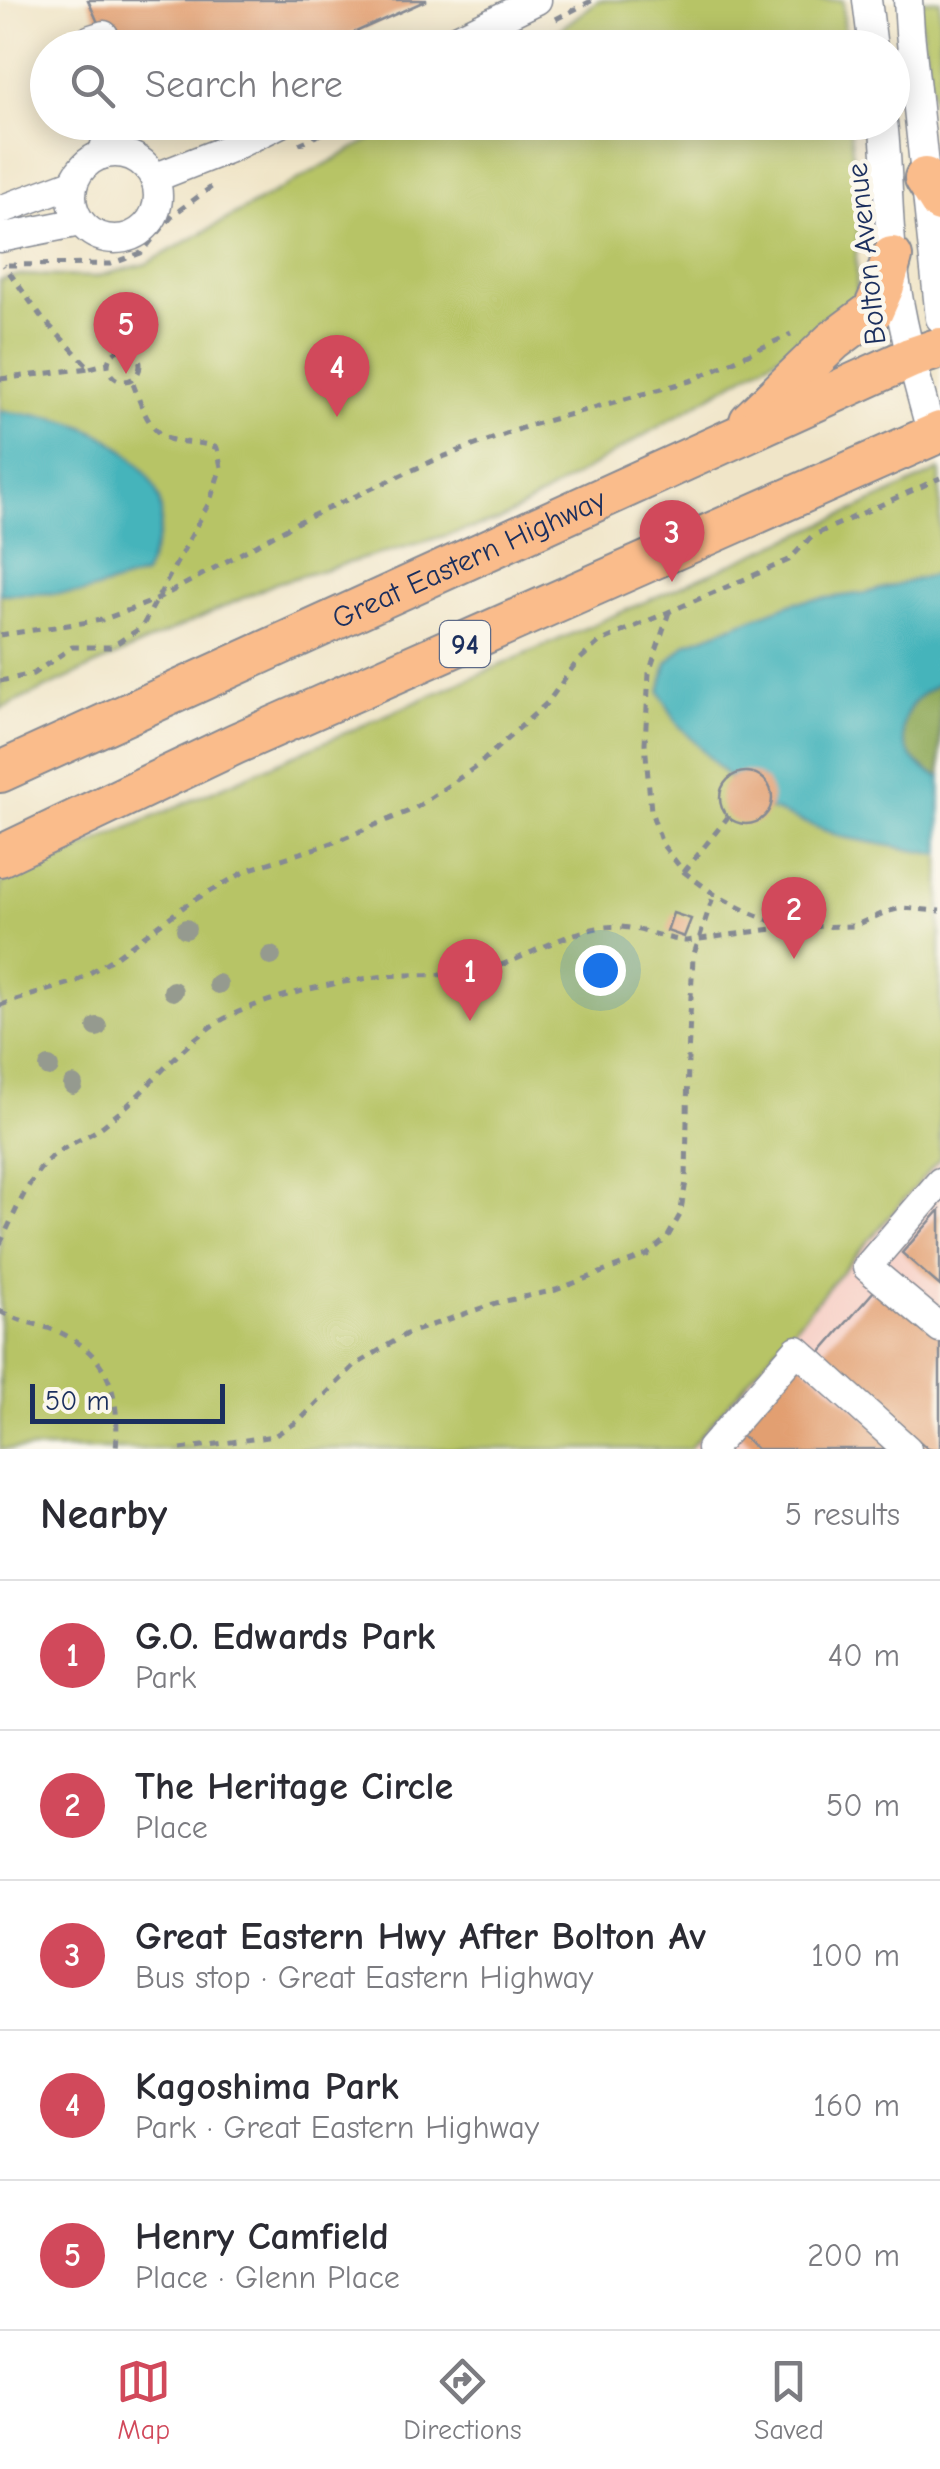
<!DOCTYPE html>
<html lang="en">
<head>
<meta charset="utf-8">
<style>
	body { margin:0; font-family:"Comic Neue",sans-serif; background:#f7f7f7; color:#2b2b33 }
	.scale { position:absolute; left:30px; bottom:25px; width:195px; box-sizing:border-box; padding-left:10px; border:5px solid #1b2f5e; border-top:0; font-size:28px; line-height:35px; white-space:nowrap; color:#1b2f5e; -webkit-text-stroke:8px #fbf7ec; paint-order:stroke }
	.you { position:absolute; left:600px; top:970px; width:35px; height:35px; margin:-25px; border:8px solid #fff; border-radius:50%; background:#1a73e8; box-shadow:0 0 0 15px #1a73e833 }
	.badge { display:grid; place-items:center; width:65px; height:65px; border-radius:50%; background:#d1495b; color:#fff; font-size:32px; font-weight:700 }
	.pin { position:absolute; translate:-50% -82px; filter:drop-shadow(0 2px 5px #0008) }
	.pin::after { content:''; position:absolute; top:52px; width:35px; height:30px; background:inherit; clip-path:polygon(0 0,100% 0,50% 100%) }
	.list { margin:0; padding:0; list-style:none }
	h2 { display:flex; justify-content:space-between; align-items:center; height:130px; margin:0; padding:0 40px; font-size:42px }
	h2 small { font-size:32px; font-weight:400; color:#7c7c81 }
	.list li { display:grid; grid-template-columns:65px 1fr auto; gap:30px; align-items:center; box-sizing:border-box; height:150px; padding:0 40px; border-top:2px solid #e1e1e2 }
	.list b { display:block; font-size:38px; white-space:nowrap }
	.list p { margin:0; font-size:32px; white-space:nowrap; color:#7c7c81 }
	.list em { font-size:32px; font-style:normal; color:#7c7c81 }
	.icon { flex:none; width:55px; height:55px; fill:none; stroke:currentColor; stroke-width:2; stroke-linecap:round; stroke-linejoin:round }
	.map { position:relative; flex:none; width:940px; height:1449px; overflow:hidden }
	.search { position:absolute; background:#fff; box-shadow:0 5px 25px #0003; left:30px; right:30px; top:30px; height:110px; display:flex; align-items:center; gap:25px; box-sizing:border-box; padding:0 35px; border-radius:55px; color:#7c7c81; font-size:38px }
	.sheet { height:880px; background:#fff }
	nav { display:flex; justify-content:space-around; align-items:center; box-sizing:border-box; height:140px; border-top:2px solid #e1e1e2; background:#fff; font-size:28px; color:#7c7c81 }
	nav a { display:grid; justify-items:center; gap:5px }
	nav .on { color:#d1495b }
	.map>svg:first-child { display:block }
	.built { fill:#f7d1c8 }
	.green { fill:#b7c466; stroke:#697a62; stroke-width:2.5 }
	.forest { fill:#91aa5b; stroke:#566c5c; stroke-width:2.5 }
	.water { fill:#44b4bb; stroke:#30728c; stroke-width:2.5 }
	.building { fill:#e29f71 }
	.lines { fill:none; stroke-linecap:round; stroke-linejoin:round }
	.minor-casing { stroke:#868a93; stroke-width:31 }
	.highway-casing { stroke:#868a93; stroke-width:44 }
	.path { stroke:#868a93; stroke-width:5; stroke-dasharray:8 8; stroke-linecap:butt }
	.minor { stroke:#fff; stroke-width:28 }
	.highway { stroke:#fabc8b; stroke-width:40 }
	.tree { fill:#959a8f }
	.labels { text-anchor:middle; stroke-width:9; stroke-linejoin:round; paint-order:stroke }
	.shield { fill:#fbf7ec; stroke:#5e6b89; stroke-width:2.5 }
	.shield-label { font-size:28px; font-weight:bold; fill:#1b2f5e }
	.street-label { font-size:30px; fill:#1b2f5e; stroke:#fbf7ec }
</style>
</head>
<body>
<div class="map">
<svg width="940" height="1449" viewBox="0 0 940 1449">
	<rect width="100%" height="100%" fill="#fbf7ec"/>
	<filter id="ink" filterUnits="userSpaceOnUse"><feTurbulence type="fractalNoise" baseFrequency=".01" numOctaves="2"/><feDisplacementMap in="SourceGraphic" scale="20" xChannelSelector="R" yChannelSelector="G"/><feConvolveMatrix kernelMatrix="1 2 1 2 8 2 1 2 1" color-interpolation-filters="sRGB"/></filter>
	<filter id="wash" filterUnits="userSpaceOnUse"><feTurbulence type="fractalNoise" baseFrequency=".0048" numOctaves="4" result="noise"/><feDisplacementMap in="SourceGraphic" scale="40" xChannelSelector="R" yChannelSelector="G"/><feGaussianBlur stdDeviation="2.25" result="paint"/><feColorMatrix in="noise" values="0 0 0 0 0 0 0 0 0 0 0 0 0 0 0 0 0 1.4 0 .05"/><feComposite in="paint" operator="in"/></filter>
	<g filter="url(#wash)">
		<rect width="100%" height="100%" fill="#f0e5c8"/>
		<path class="built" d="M940,1158v291h-251z"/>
		<g class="green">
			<path d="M599,0h244l2,47h-309z"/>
			<path d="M917,0h23v163l-11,-91z"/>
			<path d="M400,123h449l11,95 -4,35 1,42 -32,33 -324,192 -225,63 -276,126v-429l20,-5 74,2 52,-13z"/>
			<path d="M940,470v688l-251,291h-689v-565l857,-375z"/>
		</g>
		<path class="forest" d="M940,682v95c-36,-13 -52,-52 -20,-81 6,-5 14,-9 20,-14z"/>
		<g class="water">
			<path d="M0,411c27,3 58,5 84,16 38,16 81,50 77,96 -2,17 -10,36 -17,52l-61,18 -83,1z"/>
			<path d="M940,573v109c-6,5 -14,9 -20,14 -32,29 -16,68 20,81v78l-98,-18 -73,-28c7,-28 -14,-44 -40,-31l-52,-55 -17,-31 7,-29 20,-20 108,-41 71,-9z"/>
		</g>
		<g id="blocks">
			<g class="building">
				<path d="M88,0h339l-107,48h-211z"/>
				<circle cx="746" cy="798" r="26"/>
				<path d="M673,913l18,6 -7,18 -17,-6z"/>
				<path d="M940,1210v76l-38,-33z"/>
				<path d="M881,1283l59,52v114h-12l-108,-96z"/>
				<path d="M797,1359l104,90h-144l-22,-19z"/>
			</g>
		</g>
	</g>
	<g filter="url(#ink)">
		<use href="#blocks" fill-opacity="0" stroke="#868a93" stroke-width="2.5"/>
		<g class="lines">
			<g class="minor-casing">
				<g id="minor">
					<path d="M867,0l6,48"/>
					<path d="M908,0l2,32 30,286"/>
					<path d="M89,48l2,-9 13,-4"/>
					<path d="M438,48l99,-48"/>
					<path d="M883,122c6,47 4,93 10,140 7,59 23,115 39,173"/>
					<circle cx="115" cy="196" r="43"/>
					<path d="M102,155l10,-33"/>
					<path d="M154,178l74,-29 55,-27"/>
					<path d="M0,210l73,-27"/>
					<path d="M0,238l80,-16"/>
					<path d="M940,1182l-73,85 73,61"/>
					<path d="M711,1449l86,-99 110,99"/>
				</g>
			</g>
			<g class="highway-casing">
				<g id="highway">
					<path d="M925,178l15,24"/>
					<path d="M750,421l83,-80 40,-30 11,-25 8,-29"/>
					<path id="s1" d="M0,772l910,-414 30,-10"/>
					<path d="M0,856l235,-112 705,-312"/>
				</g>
			</g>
			<g class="path">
				<path d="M556,19l37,-19"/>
				<path d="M299,144l48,-22"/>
				<path d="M8,265l103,-1 30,-11 33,-39 43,-31"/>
				<circle cx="124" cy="365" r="16"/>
				<path d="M90,368l18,-5"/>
				<path d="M0,379l90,-11 -48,-50 -38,-53"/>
				<path d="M669,612l-20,61 -4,70 6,68 11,33 22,28 30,22 34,18 39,15 67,-1 32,-14 16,-4 38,3"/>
				<path d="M0,635l102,-15 54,-20 142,-78 139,-63 91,-33 162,-45 101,-47"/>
				<path d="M0,681l33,-7 39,-27h39l31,-20 68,-126 11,-34 -4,-19c-15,-7 -32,-4 -48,-9 -22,-8 -29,-39 -38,-60"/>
				<path d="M684,872l44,-55"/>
				<path d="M0,1005l77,-24 37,-23 75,-55 61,-34 82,-26 82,-34 63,-43 71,-64 28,-39 23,-21 190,-82 23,-24 128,-58"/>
				<path d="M0,1244c14,-28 27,-64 50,-86 13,-11 32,-19 46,-27 9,-6 16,-13 24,-19 31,-27 56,-60 89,-84 42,-30 145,-52 197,-53 24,-1 46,1 69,-3 45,-8 83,-39 129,-45 30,-3 54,11 82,14l101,-14"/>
				<path d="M0,1311c18,11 40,13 59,21 52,24 61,65 57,117"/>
				<path d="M181,1449l93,-13 26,-16 54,-54 52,-32 90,-31 60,-13 91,-35 20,-17 13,-23 6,-33 2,-125 5,-100 21,-63"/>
			</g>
			<use href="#minor" class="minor"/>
			<use href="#highway" class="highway"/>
		</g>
		<g class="tree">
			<circle cx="186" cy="929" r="10"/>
			<circle cx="271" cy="956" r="10"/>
			<circle cx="218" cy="984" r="10"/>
			<circle cx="173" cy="991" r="10"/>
			<circle cx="97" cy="1027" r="10"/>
			<circle cx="49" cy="1067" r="10"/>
			<circle cx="73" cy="1085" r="10"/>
		</g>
	</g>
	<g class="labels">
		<rect class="shield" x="440" y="621" width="50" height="46" rx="8"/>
		<g class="shield-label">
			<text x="465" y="654">94</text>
		</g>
		<g class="street-label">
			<text transform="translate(866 254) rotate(-96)" y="10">Bolton Avenue</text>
			<text dy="10" stroke="none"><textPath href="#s1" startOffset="515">Great Eastern Highway</textPath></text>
		</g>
	</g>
</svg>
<div class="scale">50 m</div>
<div class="you"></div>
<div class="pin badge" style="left:470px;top:1021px">1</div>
<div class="pin badge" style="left:794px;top:959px">2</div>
<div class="pin badge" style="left:672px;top:582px">3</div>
<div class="pin badge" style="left:337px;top:417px">4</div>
<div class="pin badge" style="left:126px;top:374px">5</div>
<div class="search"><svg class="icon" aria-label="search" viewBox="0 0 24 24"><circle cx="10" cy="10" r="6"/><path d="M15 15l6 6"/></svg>Search here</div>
</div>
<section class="sheet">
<h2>Nearby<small>5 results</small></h2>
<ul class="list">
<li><span class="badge">1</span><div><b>G.O. Edwards Park</b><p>Park</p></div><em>40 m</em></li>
<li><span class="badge">2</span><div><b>The Heritage Circle</b><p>Place</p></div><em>50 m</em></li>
<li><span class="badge">3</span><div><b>Great Eastern Hwy After Bolton Av</b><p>Bus stop · Great Eastern Highway</p></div><em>100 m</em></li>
<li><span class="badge">4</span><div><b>Kagoshima Park</b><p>Park · Great Eastern Highway</p></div><em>160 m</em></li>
<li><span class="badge">5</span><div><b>Henry Camfield</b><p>Place · Glenn Place</p></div><em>200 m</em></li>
</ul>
</section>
<nav>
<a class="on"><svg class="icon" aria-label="map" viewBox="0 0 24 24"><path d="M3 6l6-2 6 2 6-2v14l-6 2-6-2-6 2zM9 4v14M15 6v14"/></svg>Map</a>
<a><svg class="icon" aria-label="directions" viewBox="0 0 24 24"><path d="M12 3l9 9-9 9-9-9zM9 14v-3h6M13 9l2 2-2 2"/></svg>Directions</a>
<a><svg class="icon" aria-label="saved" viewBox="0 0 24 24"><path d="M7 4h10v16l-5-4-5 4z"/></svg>Saved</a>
</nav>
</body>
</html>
